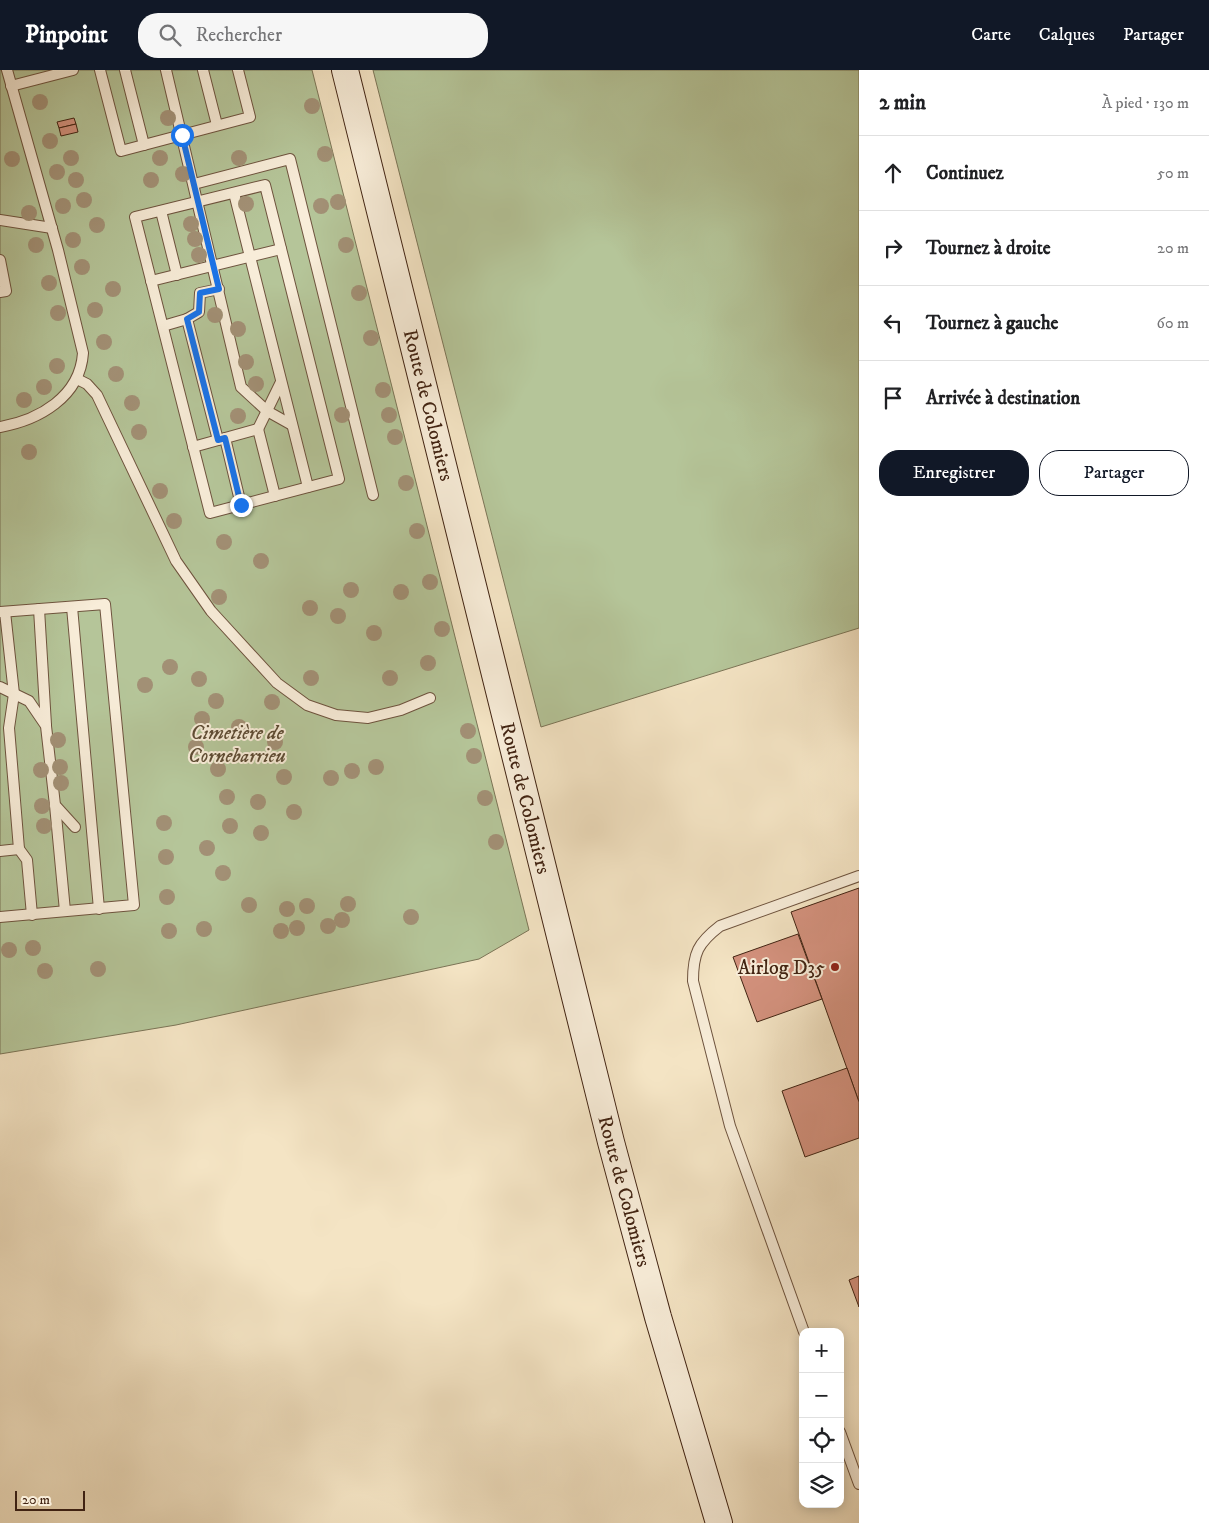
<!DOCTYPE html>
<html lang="fr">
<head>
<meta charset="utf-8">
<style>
	body { margin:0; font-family:"IM FELL DW Pica",serif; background:#f6f6f6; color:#202124 }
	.controls { position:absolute; right:15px; bottom:15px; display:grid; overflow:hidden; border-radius:10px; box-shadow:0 2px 12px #0003 }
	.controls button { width:45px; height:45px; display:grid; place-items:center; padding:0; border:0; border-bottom:1px solid #e0e0e0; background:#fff; color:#202124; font:25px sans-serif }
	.scale { position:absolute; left:15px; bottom:12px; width:70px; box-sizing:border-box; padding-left:5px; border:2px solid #412312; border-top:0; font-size:14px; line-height:18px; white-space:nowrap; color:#412312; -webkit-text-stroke:4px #f8edd9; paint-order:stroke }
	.stop { position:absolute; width:15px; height:15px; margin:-11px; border:4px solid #1a73e8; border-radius:50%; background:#fff }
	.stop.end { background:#1a73e8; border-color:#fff; box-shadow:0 1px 5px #0008 }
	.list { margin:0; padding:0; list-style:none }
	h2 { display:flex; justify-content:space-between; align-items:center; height:65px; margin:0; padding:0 20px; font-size:21px }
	h2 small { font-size:16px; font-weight:400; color:#757577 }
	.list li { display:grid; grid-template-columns:32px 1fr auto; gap:15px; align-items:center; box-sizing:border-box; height:75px; padding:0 20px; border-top:1px solid #e0e0e0 }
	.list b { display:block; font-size:19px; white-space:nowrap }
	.list em { font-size:16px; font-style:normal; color:#757577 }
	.actions { display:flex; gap:10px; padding:15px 20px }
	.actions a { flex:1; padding:11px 0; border:1px solid #111827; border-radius:20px; text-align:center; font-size:18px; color:#111827 }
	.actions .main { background:#111827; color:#fff }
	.icon { flex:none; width:28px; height:28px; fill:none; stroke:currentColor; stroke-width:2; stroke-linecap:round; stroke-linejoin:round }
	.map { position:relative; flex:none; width:859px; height:1453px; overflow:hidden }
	header { display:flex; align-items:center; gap:30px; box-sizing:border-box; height:70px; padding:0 25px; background:#111827; color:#fff }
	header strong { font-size:24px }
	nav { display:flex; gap:28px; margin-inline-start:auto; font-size:18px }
	.search { width:350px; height:45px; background:#f6f6f6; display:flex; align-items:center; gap:12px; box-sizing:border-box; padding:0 18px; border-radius:20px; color:#757577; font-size:19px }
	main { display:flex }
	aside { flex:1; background:#fff }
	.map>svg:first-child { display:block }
	.green { fill:#b5c599; stroke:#7b7456 }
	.building { fill:#d3917d; stroke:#412312 }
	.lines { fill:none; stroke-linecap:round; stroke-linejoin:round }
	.service-casing { stroke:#6e533e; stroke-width:12 }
	.secondary-casing { stroke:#412312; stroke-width:28 }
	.service { stroke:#f8edd9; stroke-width:10 }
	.secondary { stroke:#f8edd9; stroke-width:26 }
	.tree { fill:#a29075 }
	.route { stroke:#1a73e8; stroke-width:6 }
	.poi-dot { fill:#8f2418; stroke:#f8edd9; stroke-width:2 }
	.labels { text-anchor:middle; stroke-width:4; stroke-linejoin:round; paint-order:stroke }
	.street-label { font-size:20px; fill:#412312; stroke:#f8edd9 }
	.park-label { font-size:20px; font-style:italic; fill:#5e4c34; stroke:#f8edd9 }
	.poi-label { font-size:20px; fill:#412312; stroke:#f8edd9; text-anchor:end }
</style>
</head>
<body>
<header>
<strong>Pinpoint</strong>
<div class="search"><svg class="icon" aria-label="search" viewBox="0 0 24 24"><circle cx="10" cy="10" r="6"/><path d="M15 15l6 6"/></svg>Rechercher</div>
<nav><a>Carte</a><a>Calques</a><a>Partager</a></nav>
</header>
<main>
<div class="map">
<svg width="859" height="1453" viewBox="0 0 859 1453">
	<rect width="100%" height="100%" fill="#f4e4c4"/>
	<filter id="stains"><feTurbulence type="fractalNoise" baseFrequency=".004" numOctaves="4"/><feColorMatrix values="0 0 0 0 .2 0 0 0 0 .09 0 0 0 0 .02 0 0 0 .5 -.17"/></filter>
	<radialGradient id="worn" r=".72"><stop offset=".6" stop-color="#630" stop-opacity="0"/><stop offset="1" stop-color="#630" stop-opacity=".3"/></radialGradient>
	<g class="green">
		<path d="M0,0h312l217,860 -50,29 -303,66 -176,29z"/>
		<path d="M373,0h486v558l-318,99z"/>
	</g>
	<g class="building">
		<path d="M74,48l2,6 -17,4 -2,-6z"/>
		<path d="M76,54l2,8 -17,4 -2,-8z"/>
		<path d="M859,818v214l-68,-190z"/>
		<path d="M798,864l24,65 -65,23 -24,-65z"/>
		<path d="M847,998l12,34v36l-54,19 -23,-66z"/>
		<path d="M859,1206v31l-10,-27z"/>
	</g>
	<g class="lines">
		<g class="service-casing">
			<g id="service">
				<path d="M100,0l21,81 129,-34 -12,-47"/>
				<path d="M125,0l19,75"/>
				<path d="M166,0l75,317 26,24 25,14"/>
				<path d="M203,0l14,55"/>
				<path d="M11,16l62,-16"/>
				<path d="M194,114l96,-25 83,336"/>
				<path d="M265,115l74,294 -129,34 -75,-296z"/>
				<path d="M234,123l74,294"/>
				<path d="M161,141l16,64"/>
				<path d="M0,150l52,8"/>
				<path d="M0,190l6,31 -6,1"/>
				<path d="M151,211l130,-32"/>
				<path d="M187,249l12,-7 1,-19 19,-4"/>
				<path d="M163,256l24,-7 31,121"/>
				<path d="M77,309l10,5 10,11 79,166 35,50 66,72 30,22 29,10 32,3 33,-8 29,-12"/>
				<path d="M0,357c39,-7 80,-30 83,-74l-25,-103 -51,-180"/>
				<path d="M258,359l23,-47"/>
				<path d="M225,368l16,67"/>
				<path d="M193,377l65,-18 17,67"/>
				<path d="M72,537l27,302"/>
				<path d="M39,539l7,116"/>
				<path d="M0,542l105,-8 29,301 -134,12"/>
				<path d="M0,617l29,14 17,25 9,79 20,22"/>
				<path d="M55,735l10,106"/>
				<path d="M19,779l8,11 5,55"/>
				<path d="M0,781l19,-2 -10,-121 5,-34 -9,-82"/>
				<path d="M804,1262l-74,-206 -37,-145c0,-28 5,-38 27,-55l139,-50"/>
				<path d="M840,1362l19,52"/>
			</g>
		</g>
		<g class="secondary-casing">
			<path id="secondary" d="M345,0l266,1072 47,175 61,206"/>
		</g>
		<use href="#service" class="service"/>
		<use href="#secondary" class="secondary"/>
	</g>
	<g class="tree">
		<circle cx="40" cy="32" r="8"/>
		<circle cx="312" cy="36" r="8"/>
		<circle cx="168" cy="48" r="8"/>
		<circle cx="50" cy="71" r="8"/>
		<circle cx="325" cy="84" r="8"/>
		<circle cx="71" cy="88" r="8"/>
		<circle cx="160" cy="88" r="8"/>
		<circle cx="239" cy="88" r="8"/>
		<circle cx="12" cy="89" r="8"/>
		<circle cx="57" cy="102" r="8"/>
		<circle cx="183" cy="104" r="8"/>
		<circle cx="76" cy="110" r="8"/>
		<circle cx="151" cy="110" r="8"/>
		<circle cx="84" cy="130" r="8"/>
		<circle cx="338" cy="132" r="8"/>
		<circle cx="246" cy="134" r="8"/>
		<circle cx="63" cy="136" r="8"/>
		<circle cx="321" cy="136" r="8"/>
		<circle cx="29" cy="143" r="8"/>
		<circle cx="191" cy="154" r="8"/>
		<circle cx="97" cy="155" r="8"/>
		<circle cx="195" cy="169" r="8"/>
		<circle cx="73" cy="170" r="8"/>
		<circle cx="36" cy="175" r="8"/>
		<circle cx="346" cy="175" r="8"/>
		<circle cx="199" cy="185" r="8"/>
		<circle cx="82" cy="197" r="8"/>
		<circle cx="49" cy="213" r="8"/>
		<circle cx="113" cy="219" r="8"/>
		<circle cx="359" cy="223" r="8"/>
		<circle cx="95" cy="240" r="8"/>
		<circle cx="58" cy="243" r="8"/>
		<circle cx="215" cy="245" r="8"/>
		<circle cx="238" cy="259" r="8"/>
		<circle cx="371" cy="268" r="8"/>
		<circle cx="104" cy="272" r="8"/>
		<circle cx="246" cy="292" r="8"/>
		<circle cx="57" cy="296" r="8"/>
		<circle cx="116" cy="304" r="8"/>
		<circle cx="256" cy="314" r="8"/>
		<circle cx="44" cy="317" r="8"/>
		<circle cx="383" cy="320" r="8"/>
		<circle cx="24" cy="330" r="8"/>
		<circle cx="132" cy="333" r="8"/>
		<circle cx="342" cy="345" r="8"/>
		<circle cx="389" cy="345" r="8"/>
		<circle cx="238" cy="346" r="8"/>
		<circle cx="139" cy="362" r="8"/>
		<circle cx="395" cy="367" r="8"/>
		<circle cx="29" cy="382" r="8"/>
		<circle cx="406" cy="413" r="8"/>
		<circle cx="160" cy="421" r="8"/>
		<circle cx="174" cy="451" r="8"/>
		<circle cx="417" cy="461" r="8"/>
		<circle cx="224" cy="472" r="8"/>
		<circle cx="261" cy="491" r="8"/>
		<circle cx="430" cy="512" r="8"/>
		<circle cx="351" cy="520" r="8"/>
		<circle cx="401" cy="522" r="8"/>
		<circle cx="219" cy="527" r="8"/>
		<circle cx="310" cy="538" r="8"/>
		<circle cx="338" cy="546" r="8"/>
		<circle cx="442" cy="559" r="8"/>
		<circle cx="374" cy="563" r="8"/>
		<circle cx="428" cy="593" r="8"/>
		<circle cx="170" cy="597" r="8"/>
		<circle cx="311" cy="608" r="8"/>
		<circle cx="390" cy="608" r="8"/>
		<circle cx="199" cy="609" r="8"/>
		<circle cx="145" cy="615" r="8"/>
		<circle cx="216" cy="631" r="8"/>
		<circle cx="272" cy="632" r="8"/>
		<circle cx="202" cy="649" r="8"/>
		<circle cx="239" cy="657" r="8"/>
		<circle cx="468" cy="661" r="8"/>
		<circle cx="58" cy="670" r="8"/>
		<circle cx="275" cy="672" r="8"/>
		<circle cx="196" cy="677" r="8"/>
		<circle cx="474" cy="686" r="8"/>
		<circle cx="60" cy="697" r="8"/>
		<circle cx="376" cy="697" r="8"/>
		<circle cx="218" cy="699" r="8"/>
		<circle cx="41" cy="700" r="8"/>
		<circle cx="352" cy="701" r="8"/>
		<circle cx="284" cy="707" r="8"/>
		<circle cx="331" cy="708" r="8"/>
		<circle cx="61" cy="713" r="8"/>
		<circle cx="227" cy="727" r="8"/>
		<circle cx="485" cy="728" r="8"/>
		<circle cx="258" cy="732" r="8"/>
		<circle cx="42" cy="736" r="8"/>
		<circle cx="294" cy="742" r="8"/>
		<circle cx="164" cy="753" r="8"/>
		<circle cx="44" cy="756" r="8"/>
		<circle cx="230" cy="756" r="8"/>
		<circle cx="261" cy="763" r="8"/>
		<circle cx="496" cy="772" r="8"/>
		<circle cx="207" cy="778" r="8"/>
		<circle cx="166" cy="787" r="8"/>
		<circle cx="223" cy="803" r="8"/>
		<circle cx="167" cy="827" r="8"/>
		<circle cx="348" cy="834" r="8"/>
		<circle cx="249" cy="835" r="8"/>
		<circle cx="307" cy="836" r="8"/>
		<circle cx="287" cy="839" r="8"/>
		<circle cx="411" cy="847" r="8"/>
		<circle cx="342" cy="850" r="8"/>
		<circle cx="328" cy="856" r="8"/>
		<circle cx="297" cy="858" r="8"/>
		<circle cx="204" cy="859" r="8"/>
		<circle cx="169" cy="861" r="8"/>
		<circle cx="281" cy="861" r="8"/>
		<circle cx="33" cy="878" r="8"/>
		<circle cx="9" cy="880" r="8"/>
		<circle cx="98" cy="899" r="8"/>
		<circle cx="45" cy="901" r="8"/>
	</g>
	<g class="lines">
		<path class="route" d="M182,65l37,154 -19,4 -1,19 -12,7 31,121 7,-2 16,67"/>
	</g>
	<circle class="poi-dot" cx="835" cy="897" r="5"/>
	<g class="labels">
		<g class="street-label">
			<text transform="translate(429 335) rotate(76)" y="7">Route de Colomiers</text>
			<text transform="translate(526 728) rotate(76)" y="7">Route de Colomiers</text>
			<text transform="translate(625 1121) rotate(75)" y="7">Route de Colomiers</text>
		</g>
		<g class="park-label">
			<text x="237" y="669">Cimetière de<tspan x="237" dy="23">Cornebarrieu</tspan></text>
		</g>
		<g class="poi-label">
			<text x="825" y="904">Airlog D35</text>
		</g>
	</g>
	<rect width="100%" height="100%" filter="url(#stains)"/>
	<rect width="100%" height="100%" fill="url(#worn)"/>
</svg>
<div class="controls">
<button>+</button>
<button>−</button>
<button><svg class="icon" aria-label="locate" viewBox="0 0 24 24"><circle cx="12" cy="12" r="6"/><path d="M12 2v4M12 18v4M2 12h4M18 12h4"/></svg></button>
<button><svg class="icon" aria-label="layers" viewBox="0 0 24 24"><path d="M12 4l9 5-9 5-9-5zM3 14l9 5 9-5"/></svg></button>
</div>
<div class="scale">20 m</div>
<div class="stop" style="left:182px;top:65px"></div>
<div class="stop end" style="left:241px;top:435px"></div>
</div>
<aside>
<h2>2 min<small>À pied · 130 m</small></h2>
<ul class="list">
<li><svg class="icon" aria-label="ahead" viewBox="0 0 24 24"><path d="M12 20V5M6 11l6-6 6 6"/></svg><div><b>Continuez</b></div><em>50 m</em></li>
<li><svg class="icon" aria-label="right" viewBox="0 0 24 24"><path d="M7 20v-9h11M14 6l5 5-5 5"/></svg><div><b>Tournez à droite</b></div><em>20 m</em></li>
<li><svg class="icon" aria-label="left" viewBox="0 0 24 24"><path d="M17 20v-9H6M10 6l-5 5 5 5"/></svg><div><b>Tournez à gauche</b></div><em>60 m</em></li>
<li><svg class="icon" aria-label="arrive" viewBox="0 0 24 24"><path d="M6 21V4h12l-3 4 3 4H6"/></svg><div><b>Arrivée à destination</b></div></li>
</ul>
<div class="actions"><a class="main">Enregistrer</a><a>Partager</a></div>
</aside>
</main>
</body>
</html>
